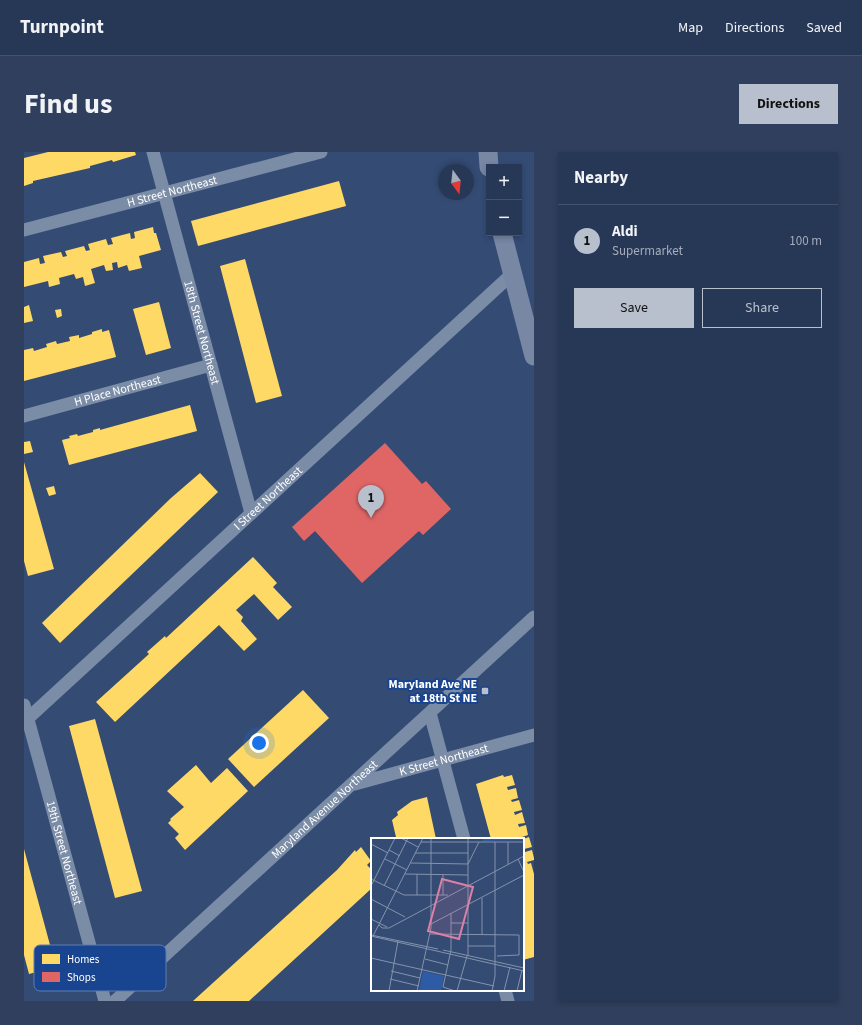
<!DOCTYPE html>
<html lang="en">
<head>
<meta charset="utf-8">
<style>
	body { margin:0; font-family:"Source Sans 3",sans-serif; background:#2f3f5d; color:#f1f3f6 }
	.controls { position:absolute; right:12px; top:12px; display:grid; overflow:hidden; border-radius:0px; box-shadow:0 2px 6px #0003 }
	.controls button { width:36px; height:36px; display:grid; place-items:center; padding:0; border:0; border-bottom:1px solid #43526d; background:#273857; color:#f1f3f6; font:20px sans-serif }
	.compass { position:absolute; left:414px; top:12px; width:36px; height:36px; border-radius:50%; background:#273857; box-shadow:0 2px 6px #0003; rotate:165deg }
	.you { position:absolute; left:235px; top:591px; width:14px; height:14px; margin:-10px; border:3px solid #fff; border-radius:50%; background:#1a73e8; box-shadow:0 0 0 6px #1a73e833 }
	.badge { display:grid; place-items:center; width:26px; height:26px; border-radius:50%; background:#b8c0ce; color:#111; font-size:13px; font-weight:700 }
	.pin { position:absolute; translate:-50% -33px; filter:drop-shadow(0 1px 2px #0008) }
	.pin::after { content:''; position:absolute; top:21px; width:14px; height:12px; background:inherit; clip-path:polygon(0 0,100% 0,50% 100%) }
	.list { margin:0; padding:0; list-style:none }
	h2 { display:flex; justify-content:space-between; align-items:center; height:52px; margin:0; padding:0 16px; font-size:17px }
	h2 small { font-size:13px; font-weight:400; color:#a4acba }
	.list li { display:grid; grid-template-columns:26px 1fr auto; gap:12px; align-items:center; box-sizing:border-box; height:72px; padding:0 16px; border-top:1px solid #43526d }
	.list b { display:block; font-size:15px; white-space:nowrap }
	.list p { margin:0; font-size:13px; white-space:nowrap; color:#a4acba }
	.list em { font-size:13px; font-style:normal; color:#a4acba }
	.actions { display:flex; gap:8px; padding:12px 16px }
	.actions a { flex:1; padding:9px 0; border:1px solid #b8c0ce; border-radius:0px; text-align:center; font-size:14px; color:#b8c0ce }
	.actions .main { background:#b8c0ce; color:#111 }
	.map { position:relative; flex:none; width:510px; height:849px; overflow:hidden; border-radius:0px }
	header { display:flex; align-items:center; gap:24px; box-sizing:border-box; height:56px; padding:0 20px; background:#273857; border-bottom:1px solid #43526d }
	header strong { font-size:19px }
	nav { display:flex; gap:22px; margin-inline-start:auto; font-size:14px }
	.intro { display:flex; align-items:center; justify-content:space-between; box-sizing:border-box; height:96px; padding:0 24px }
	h1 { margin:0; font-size:28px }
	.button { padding:10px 18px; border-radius:0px; background:#b8c0ce; color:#111; font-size:14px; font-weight:700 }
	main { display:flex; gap:24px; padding:0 24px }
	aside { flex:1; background:#273857; border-radius:0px; box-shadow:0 2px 6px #0003 }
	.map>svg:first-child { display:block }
	.homes { fill:#ffd966 }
	.shops { fill:#e06666 }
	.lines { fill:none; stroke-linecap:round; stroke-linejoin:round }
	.minor { stroke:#7b8ca7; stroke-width:13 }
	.secondary { stroke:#7787a4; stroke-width:19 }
	.poi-dot { fill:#b8c0ce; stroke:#19448f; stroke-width:1.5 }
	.labels { text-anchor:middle; stroke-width:4; stroke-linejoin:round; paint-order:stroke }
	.street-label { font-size:12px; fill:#fff; stroke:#19448f }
	.poi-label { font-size:12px; font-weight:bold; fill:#fff; stroke:#19448f; text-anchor:end }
	.inset-road { fill:none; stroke:#8593ac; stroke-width:1 }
	.view { fill:#dd80a5; fill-opacity:0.15; stroke:#dd80a5; stroke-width:2 }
	.inset-edge { fill:none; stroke:#fff; stroke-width:2 }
	.key { fill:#19448f; stroke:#5e7cb1; stroke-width:1 }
	.key-label { font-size:11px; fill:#fff }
</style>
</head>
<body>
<header>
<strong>Turnpoint</strong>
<nav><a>Map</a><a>Directions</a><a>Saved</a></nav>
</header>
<div class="intro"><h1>Find us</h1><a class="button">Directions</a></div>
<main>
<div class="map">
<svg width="510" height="849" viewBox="0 0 510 849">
	<rect width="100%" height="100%" fill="#344b74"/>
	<g class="homes">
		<path d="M24,0h87l1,3 -23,7 -1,-2 -22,6v2l-57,13v2l-9,3v-28z"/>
		<path d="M315,29l7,25 -148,40 -7,-25z"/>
		<path d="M129,75l1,6h2l5,17 -22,6 3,12 -13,3 -2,-6 -9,3 -1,-6 -5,1 1,7 -7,1 -2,-6 -13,4 4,14 -10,3 -2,-9 -7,2 -2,-5 -15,4 1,6 -11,3 -1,-6 -24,6v-25l15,-4 1,6 5,-1 -2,-7 18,-4 2,5 4,-1 -2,-5 19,-5 2,5 4,-1 -2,-6 18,-5 2,6 5,-1 -2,-6 19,-5 1,6 4,-1 -1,-6z"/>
		<path d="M221,107l37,137 -26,7 -36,-137z"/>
		<path d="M135,150l12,46 -25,7 -13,-46z"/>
		<path d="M5,153l4,16 -9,2v-16z"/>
		<path d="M37,157l1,7 -5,2 -2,-8z"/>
		<path d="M78,177v3l7,-2 7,27 -92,24v-31l9,-2 1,3 13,-4 -1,-3 10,-3 1,3 13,-3 -1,-4 10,-2v3l13,-4v-2z"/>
		<path d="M166,253l7,26 -128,34 -7,-25 8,-2 -1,-2 8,-2 1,2 15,-4v-2l7,-2v2z"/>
		<path d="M6,289l3,11 -9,2v-12z"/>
		<path d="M0,310l30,107 -26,7 -4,-15z"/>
		<path d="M176,321l18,19 -158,151 -18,-20 129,-125z"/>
		<path d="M30,334l2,8 -7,2 -3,-8z"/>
		<path d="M229,405l24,26 -4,4 19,20 -14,13 -24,-26 -18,16 7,7 -2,4 16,18 -13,12 -25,-26 -104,97 -19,-20 53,-48 -2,-2 18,-16 1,2z"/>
		<path d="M279,538l26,28 -75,69 -26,-28z"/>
		<path d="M71,567l47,172 -27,7 -46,-172z"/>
		<path d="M172,613l15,18 16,-15 21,23 -63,59 -10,-12 4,-4 -11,-11 3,-3 -1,-1 14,-12 -17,-16z"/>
		<path d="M479,623l1,2 8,-2 3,10 -8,2 1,3 8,-2 2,10 -7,2 1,2 7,-2 3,10 -8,2 1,3 7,-3 3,11 -7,1 1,3 7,-2 2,10 -6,2v2h-31l-15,-55z"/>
		<path d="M403,645l9,42h-43l3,-2 -4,-17 6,-5 -1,-3 15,-11z"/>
		<path d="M505,685l3,10 -8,2 1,3 7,-2 2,8v2l-7,2 1,2 3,-1 3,11v83l-11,3v-121z"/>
		<path d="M337,695l10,14 -4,4 5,5 -2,5 2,2v11l-123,113h-56l144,-131 18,-20 1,2z"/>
		<path d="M0,697l32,118 -27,7 -5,-19z"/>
	</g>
	<path class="shops" d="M361,291l37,41 4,-3 25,28 -28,26 -4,-4 -57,52 -47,-52 -11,10 -12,-14z"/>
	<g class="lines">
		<g class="minor">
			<path id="s1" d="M129,0l98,361"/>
			<path id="s2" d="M0,78l297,-78"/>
			<path id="s3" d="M0,264l187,-51"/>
			<path id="s4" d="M0,553l81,296"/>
			<path d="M406,561l34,126"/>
			<path id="s5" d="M0,570l488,-448"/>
			<path id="s6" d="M331,632l179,-49"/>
			<path d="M481,838l3,11"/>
			<path id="s7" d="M91,849l419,-384"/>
		</g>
		<g class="secondary">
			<path d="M464,0l1,15"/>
			<path d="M478,81l32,123"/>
		</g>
	</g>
	<rect class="poi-dot" x="457" y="535" width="8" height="8" rx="2"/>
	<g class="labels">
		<g class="street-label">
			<text dy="4" stroke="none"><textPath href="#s2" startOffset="153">H Street Northeast</textPath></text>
			<text dy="4" stroke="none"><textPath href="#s1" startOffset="187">18th Street Northeast</textPath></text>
			<text dy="4" stroke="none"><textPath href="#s3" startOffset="97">H Place Northeast</textPath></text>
			<text dy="4" stroke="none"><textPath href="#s5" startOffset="331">I Street Northeast</textPath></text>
			<text dy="4" stroke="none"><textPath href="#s6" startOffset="92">K Street Northeast</textPath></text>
			<text dy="4" stroke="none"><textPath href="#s7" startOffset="284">Maryland Avenue Northeast</textPath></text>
			<text dy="4" stroke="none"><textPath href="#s4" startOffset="153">19th Street Northeast</textPath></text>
		</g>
		<g class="poi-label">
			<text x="453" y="536">Maryland Ave NE<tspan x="453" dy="14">at 18th St NE</tspan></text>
		</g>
	</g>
	<g transform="translate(347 686)">
		<rect width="153" height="153" fill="#344b74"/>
		<path d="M112,0h41v2l-41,1zM52,133l21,5 -3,15h-22z" fill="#2d5ba5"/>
		<path class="inset-road" d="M30,0l17,9M50,4h103M0,6l17,9M18,12l11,6M44,15h53M14,21l22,11M147,21l6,13M40,25l57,1 11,-22M137,26v-22M34,36l63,1M72,37v20M0,41l33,16h44M0,48l24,-48M13,48l24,-48M46,57v-21M111,60v36M0,61l34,18M80,75v37l-8,37 12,4M0,81l16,8M80,85h17M60,86l93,-49M8,87l3,3h7l135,-72M59,96l89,1v20l-22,1M0,97l67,14M0,98l153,35M2,98l50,-98M97,108h27M72,112l81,18M97,118v-118M0,120l123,28M54,121l23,6M20,133l29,7M19,141l29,7M18,153l9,-50M46,153l14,-63v-90M86,153l10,-35M121,153l3,-15v-134M133,153l6,-24M146,153l5,-21"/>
		<path class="view" d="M71,41l31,8 -14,52 -31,-8z"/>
		<rect width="153" height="153" class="inset-edge"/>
	</g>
	<rect x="10" y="793" width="132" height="46" rx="6" class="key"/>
	<rect x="18" y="802" width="18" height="10" fill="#ffd966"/>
	<rect x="18" y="820" width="18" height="10" fill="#e06666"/>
	<g class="key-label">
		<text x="43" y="811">Homes</text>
		<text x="43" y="829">Shops</text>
	</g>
</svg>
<div class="controls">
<button>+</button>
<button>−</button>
</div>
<svg class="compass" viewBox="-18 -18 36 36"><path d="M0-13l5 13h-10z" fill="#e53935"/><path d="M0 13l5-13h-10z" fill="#a4acba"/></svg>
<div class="you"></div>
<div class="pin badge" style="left:347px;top:366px">1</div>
</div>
<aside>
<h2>Nearby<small></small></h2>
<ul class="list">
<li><span class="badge">1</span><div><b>Aldi</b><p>Supermarket</p></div><em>100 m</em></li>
</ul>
<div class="actions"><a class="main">Save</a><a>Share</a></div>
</aside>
</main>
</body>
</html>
